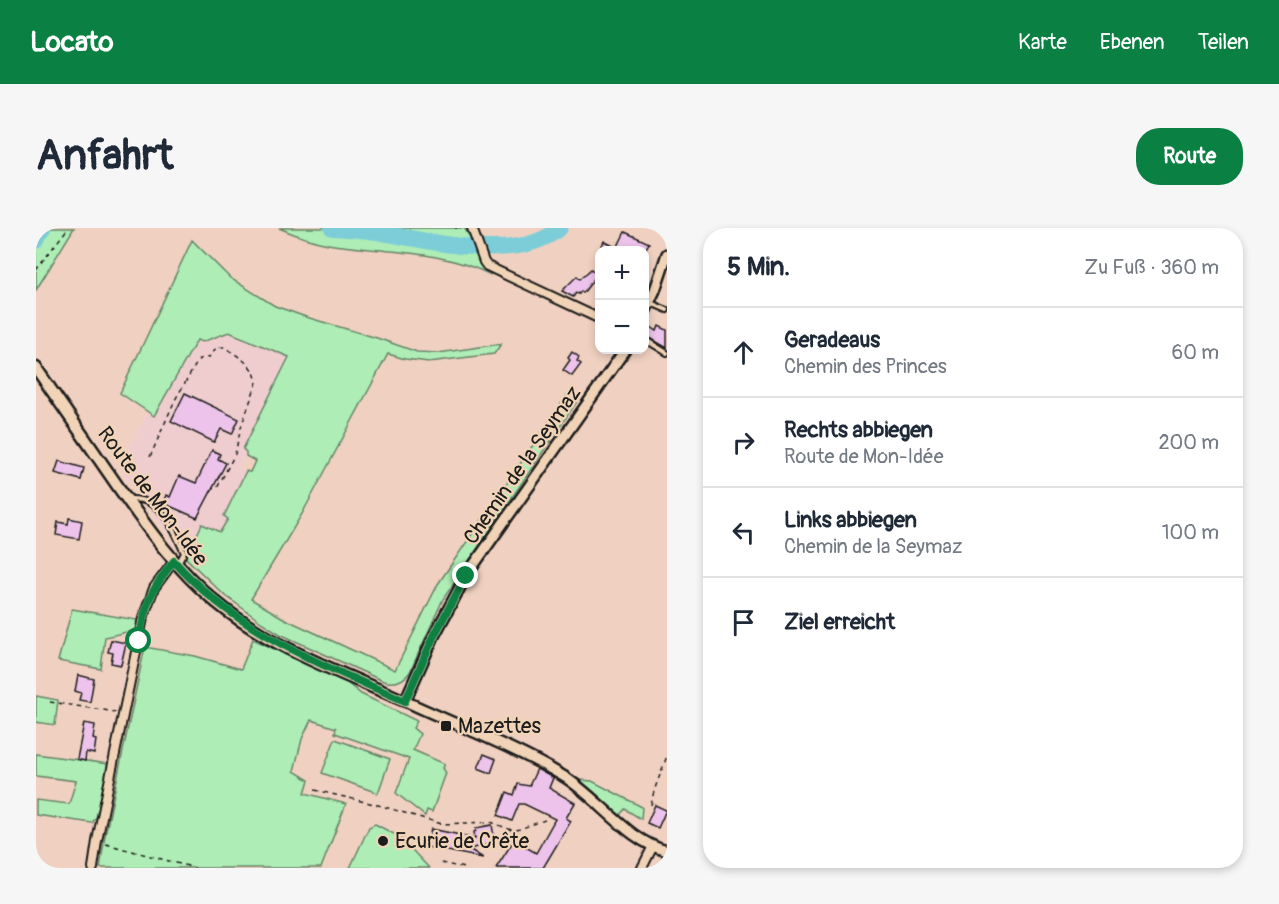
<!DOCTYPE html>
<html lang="de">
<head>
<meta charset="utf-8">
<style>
	body { margin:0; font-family:Pangolin,sans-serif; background:#f6f6f7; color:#1f2937 }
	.controls { position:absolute; right:18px; top:18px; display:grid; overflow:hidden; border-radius:12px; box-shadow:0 3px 9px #0003 }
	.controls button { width:54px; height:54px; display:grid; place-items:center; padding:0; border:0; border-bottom:2px solid #e0e1e3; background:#fff; color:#1f2937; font:30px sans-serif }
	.stop { position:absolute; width:18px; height:18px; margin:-14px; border:4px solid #0b8043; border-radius:50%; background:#fff }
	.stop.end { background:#0b8043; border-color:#fff; box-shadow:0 2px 6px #0008 }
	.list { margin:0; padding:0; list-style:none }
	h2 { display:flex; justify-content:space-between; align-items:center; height:78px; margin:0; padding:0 24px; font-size:26px }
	h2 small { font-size:20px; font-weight:400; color:#747a83 }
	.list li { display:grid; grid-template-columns:39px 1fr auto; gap:18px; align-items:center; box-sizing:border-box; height:90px; padding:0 24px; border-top:2px solid #e0e1e3 }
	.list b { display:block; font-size:22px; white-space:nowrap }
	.list p { margin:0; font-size:20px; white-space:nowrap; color:#747a83 }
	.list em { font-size:20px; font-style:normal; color:#747a83 }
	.icon { flex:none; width:33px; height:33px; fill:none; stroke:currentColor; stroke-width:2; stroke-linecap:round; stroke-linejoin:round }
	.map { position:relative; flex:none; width:631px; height:640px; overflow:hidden; border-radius:24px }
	header { display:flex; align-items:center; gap:36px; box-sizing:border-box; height:84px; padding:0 30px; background:#0b8043; color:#fff }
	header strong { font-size:28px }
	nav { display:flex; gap:33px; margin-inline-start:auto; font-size:21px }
	.intro { display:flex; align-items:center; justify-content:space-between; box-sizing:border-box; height:144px; padding:0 36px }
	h1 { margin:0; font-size:42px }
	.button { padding:15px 27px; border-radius:24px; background:#0b8043; color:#fff; font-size:21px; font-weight:700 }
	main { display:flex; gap:36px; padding:0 36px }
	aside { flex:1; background:#fff; border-radius:24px; box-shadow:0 3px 9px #0003 }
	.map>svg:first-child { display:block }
	.built { fill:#efcdce }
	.green { fill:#aeedb5; stroke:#658468; stroke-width:1.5 }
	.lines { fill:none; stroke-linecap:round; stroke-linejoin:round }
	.river { stroke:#7dcdd8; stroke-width:16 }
	.building { fill:#edc3eb; stroke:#1c1c1c; stroke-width:1.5 }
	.service-casing { stroke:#1c1c1c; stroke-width:8 }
	.minor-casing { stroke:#1c1c1c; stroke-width:12 }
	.tertiary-casing { stroke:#1c1c1c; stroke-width:14 }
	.secondary-casing { stroke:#1c1c1c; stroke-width:15 }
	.path { stroke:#1c1c1c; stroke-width:1.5; stroke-dasharray:4.5 4.5; stroke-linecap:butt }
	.service { stroke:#f1d4b7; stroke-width:4 }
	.minor { stroke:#f1d4b7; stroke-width:8 }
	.tertiary { stroke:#f1d4b7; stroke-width:9 }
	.secondary { stroke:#f1d4b7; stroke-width:10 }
	.route { stroke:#0b8043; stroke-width:8 }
	.poi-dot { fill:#1c1c1c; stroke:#f1d4b7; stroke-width:2 }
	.labels { text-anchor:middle; stroke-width:4.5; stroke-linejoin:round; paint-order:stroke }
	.street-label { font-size:21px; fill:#1c1c1c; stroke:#f1d4b7 }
	.poi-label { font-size:21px; fill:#1c1c1c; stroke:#f1d4b7; text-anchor:start }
</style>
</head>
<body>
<header>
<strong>Locato</strong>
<nav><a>Karte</a><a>Ebenen</a><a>Teilen</a></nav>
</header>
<div class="intro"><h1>Anfahrt</h1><a class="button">Route</a></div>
<main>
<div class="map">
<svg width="631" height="640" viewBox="0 0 631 640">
	<rect width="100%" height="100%" fill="#f0d1c1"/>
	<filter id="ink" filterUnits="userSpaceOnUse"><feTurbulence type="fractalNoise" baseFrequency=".0167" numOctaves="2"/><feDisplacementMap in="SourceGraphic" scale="12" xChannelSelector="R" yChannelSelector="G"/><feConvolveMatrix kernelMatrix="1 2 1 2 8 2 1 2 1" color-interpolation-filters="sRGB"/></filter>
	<g filter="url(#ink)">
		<path class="built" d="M193,104l60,24 -46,93 3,3v4h-2l-6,12 8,3 -22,45 4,2 -8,15 -19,-9 -15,34 -67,-90 28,-55 7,3 43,-77 5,3z"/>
		<g class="green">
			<path d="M0,0h38l-38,62z"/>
			<path d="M243,0h185c11,15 15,33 27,47 -51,-26 -109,-22 -163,-31 -17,-3 -33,-9 -49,-16z"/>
			<path d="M156,12l38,38 45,28 31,11 71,21 40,14 21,1 63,-9 -7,10 -65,8 -24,-3 -17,-5 -86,160 -51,85 34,20 110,51 43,-86 130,-190 10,6 -135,199 -33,73c-7,10 -16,12 -27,9l-103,-47 -19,-12 -39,-29 -36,-35 16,-34 18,8 8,-13 -4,-3 22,-45 4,1 5,-11 -9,-5v-4l-3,-3 46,-92 -60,-25 -27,10 -5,-2 -43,76 -34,-23z"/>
			<path d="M36,381l65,11 -2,10 -30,7 -4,32 -43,-8z"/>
			<path d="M217,411l94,44 14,11 56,27 -4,7 7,6 -7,16 32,14 -2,4 3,5 -14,39 -5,-2 -2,6 -29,-23 13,-34 -74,-26 1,-5 -25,-8 -9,19 -8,32 15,9 -4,13 41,11 -25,64h-221l5,-32 40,-189 50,9 46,13z"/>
			<path d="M0,468l22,4 -3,25 -19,-3z"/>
			<path d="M299,511l55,20 -12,34 -56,-20z"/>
			<path d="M0,526l72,10 -11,52 -5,7 -56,-8v-15l33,4 7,-23 -40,-5z"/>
			<path d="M544,552l12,1 50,26 -1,12 -16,-10 -5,6z"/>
			<path d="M339,596l25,13 29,31h-79l19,-41z"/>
		</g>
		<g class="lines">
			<g class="river">
				<path d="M296,0c16,1 33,2 50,5 52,8 135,32 178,-5"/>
				<path d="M0,13l7,-13"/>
			</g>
		</g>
		<g class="building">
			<path d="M589,4l24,11 -4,7h-38l-6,-2 3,-7 13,7z"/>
			<path d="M555,41l6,6 -14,18 -2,-2 -2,3 -3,-1 -3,4 -11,-6 15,-15 3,3z"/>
			<path d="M612,97l9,6 2,-5 8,4v18l-22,-13z"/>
			<path d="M536,124l7,5 -2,4 4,3 -9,12 -9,-6 7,-10 -2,-2z"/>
			<path d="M149,165l54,26 -7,15 -11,-5 -7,13 -43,-21z"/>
			<path d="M176,222l8,4 -2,5 8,4 -29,55 -34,-15 3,-8 4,2 9,-21 17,7z"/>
			<path d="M23,233l25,7 -3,12 -26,-7z"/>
			<path d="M33,290l13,3 -3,18 -23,-4 2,-13 10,2z"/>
			<path d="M75,412l15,3 -5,22 -10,-2 2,-10 -5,-1z"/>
			<path d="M42,447l16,4 -4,23 -11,-2 2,-7 -6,-2z"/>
			<path d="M48,495l11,2 -2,14 3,1 -2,14 -8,-2 -1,9 -8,-2z"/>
			<path d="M448,526l12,5 -5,14 -13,-5z"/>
			<path d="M501,541l16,9 -4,10 26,15 -9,15 5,3 -28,47h-47l18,-28 22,13 19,-34 -31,-15h-5l-7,17 -14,-6 9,-23 7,3 4,-11 11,2z"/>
			<path d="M619,577l11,5 -8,18 -11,-5z"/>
			<path d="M456,597l3,18 -26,6 14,9 -56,-11 4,-18 44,9 -1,-6 2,-1v-3z"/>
		</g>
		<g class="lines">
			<g class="service-casing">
				<g id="service">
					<path d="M615,75l16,7"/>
					<path d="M608,111l23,14"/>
					<path d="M93,271c33,-2 43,29 55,54l-5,9"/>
				</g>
			</g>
			<g class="minor-casing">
				<g id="minor">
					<path d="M436,0l12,34 3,4 113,53"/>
					<path d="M57,640l4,-27 46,-223 11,-30 20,-27"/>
					<path d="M606,640l11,-22"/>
				</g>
			</g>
			<g class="tertiary-casing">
				<g id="tertiary">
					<path d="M608,86l11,-24 12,-36"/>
					<path d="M589,122l-159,226 -32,60 -29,65c51,24 110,46 158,75 35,21 64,65 104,75"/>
				</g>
			</g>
			<g class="secondary-casing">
				<path id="secondary" d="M0,140c28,40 55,80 83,120 29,41 58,82 97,114 55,46 124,70 189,99"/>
			</g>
			<g class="path">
				<path d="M419,0h2"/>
				<path d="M0,42l32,-42"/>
				<path d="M114,229l25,-57 24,-41 10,-2 7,-9 8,-1c14,9 30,18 33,35l-16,45 -6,27 -19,36"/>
				<path d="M14,474l66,10"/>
				<path d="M279,562l63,15 64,19 49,-2 23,9 31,-11"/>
				<path d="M615,577l3,-14 13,-35"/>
				<path d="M70,616l89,24"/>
				<path d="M405,635l23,5"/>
			</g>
			<use href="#service" class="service"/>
			<use href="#minor" class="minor"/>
			<use href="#tertiary" class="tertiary"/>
			<use href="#secondary" class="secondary"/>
		</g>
	</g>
	<g class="lines" filter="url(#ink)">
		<path class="route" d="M103,413c6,-37 11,-50 35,-80 62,71 147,103 231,140l29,-65 32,-60"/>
	</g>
	<g class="poi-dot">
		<rect x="404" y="492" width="12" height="12" rx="3"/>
		<circle cx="347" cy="613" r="6"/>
	</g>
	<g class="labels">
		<g class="street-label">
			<text transform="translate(486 237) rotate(-55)" y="7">Chemin de la Seymaz</text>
			<text transform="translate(117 268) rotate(53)" y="7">Route de Mon-Idée</text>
		</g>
		<g class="poi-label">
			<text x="422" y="505">Mazettes</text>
			<text x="359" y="620">Ecurie de Crête</text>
		</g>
	</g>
</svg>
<div class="controls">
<button>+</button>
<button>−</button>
</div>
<div class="stop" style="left:103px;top:413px"></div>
<div class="stop end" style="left:430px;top:348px"></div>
</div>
<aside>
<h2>5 Min.<small>Zu Fuß · 360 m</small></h2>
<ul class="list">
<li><svg class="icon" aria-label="ahead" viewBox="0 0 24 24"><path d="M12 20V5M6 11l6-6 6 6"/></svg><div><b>Geradeaus</b><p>Chemin des Princes</p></div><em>60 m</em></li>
<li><svg class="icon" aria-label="right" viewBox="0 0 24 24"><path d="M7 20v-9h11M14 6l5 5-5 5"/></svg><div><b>Rechts abbiegen</b><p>Route de Mon-Idée</p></div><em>200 m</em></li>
<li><svg class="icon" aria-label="left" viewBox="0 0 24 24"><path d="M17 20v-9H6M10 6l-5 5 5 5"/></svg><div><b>Links abbiegen</b><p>Chemin de la Seymaz</p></div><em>100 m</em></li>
<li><svg class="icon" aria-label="arrive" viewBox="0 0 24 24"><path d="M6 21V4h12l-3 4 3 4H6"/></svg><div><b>Ziel erreicht</b></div></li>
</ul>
</aside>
</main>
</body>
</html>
